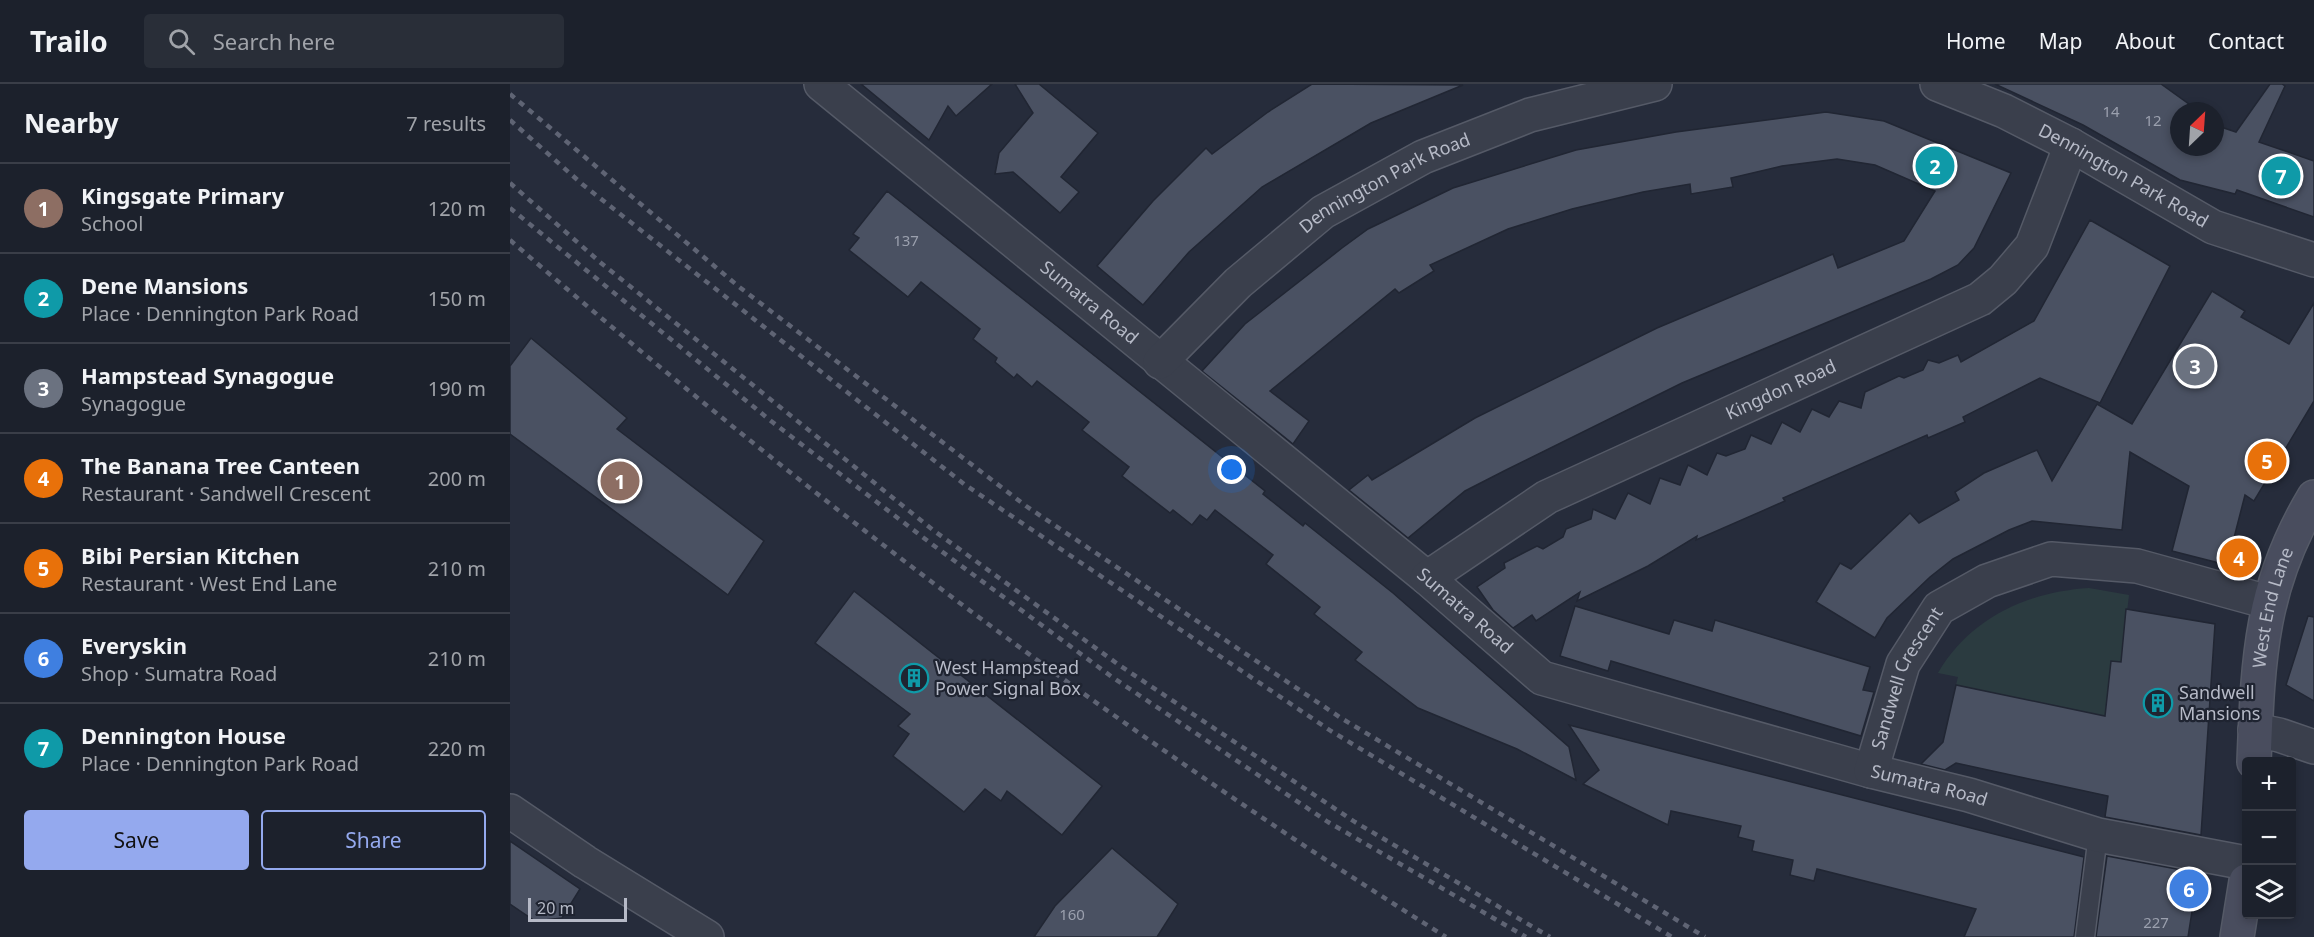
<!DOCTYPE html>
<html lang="en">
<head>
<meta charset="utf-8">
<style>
	body { margin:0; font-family:"Noto Sans",sans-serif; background:#292e38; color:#f1f3f6 }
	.controls { position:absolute; right:18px; bottom:18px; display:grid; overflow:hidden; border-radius:6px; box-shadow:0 3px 9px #0003 }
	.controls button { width:54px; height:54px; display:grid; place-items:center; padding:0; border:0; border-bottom:2px solid #3a3e48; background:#1c212c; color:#f1f3f6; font:30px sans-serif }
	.compass { position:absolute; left:1660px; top:18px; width:54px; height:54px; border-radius:50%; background:#1c212c; box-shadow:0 3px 9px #0003; rotate:25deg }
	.scale { position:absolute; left:18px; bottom:15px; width:99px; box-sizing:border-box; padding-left:6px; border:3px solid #b6bac7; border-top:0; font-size:16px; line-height:21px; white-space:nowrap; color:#b6bac7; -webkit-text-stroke:4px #1f2431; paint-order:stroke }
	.you { position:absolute; left:722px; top:386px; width:21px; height:21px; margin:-15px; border:4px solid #fff; border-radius:50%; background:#1a73e8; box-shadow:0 0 0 9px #1a73e833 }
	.badge { display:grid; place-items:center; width:39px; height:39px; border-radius:50%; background:#94a9ee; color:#fff; font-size:20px; font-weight:700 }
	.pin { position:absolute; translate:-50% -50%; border:3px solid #fff; box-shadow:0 2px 6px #0006 }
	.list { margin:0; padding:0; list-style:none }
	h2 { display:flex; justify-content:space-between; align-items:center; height:78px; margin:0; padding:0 24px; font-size:26px }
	h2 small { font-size:20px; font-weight:400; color:#a0a3a9 }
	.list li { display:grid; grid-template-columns:39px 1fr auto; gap:18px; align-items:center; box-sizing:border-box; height:90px; padding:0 24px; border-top:2px solid #3a3e48 }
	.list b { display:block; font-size:22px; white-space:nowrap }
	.list p { margin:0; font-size:20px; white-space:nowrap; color:#a0a3a9 }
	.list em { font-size:20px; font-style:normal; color:#a0a3a9 }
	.actions { display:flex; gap:12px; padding:18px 24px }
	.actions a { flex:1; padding:14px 0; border:2px solid #94a9ee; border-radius:6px; text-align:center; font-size:21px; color:#94a9ee }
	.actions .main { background:#94a9ee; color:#111 }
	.icon { flex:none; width:33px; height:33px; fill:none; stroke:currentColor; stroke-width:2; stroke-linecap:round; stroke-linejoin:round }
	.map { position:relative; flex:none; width:1804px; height:853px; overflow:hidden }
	header { display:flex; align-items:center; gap:36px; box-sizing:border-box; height:84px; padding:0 30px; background:#1c212c; border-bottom:2px solid #3a3e48 }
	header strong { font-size:28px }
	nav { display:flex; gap:33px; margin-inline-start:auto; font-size:21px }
	.search { width:420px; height:54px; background:#292e38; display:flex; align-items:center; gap:15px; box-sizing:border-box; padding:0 21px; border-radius:6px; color:#a0a3a9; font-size:22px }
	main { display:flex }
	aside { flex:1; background:#1c212c }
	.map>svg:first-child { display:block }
	.green { fill:#2b3b40 }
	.building { fill:#4a5162; stroke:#212633; stroke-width:1.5 }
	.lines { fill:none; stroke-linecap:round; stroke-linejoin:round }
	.service-casing { stroke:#555a67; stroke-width:21 }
	.minor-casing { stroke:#555a67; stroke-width:36 }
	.tertiary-casing { stroke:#555a67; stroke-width:36 }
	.secondary-casing { stroke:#555a67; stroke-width:36 }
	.service { stroke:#3a3f4c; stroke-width:18 }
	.minor { stroke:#3a3f4c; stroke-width:33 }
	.tertiary { stroke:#3a3f4c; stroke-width:33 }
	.secondary { stroke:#494d5e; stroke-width:33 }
	.rail { stroke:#5f6474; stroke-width:4.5; stroke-dasharray:6 6; stroke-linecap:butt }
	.labels { text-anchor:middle; stroke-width:4.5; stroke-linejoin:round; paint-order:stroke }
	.number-label { font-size:15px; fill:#9ba0ae }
	.street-label { font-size:18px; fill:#b6bac7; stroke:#1f2431 }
	.poi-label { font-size:18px; fill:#b6bac7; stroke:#1f2431; text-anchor:start }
</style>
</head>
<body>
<header>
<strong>Trailo</strong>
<div class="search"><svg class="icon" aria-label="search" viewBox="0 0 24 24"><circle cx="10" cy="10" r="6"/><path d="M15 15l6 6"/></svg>Search here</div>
<nav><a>Home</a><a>Map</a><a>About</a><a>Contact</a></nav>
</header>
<main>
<aside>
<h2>Nearby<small>7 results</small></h2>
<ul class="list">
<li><span class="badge" style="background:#8d6e63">1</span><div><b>Kingsgate Primary</b><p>School</p></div><em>120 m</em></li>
<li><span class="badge" style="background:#0f9aa8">2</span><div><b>Dene Mansions</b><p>Place · Dennington Park Road</p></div><em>150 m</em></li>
<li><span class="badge" style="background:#6b7280">3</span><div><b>Hampstead Synagogue</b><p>Synagogue</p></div><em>190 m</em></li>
<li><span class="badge" style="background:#e8710a">4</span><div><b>The Banana Tree Canteen</b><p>Restaurant · Sandwell Crescent</p></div><em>200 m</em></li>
<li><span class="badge" style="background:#e8710a">5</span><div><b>Bibi Persian Kitchen</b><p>Restaurant · West End Lane</p></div><em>210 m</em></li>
<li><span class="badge" style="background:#3f7fe0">6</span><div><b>Everyskin</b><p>Shop · Sumatra Road</p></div><em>210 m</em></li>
<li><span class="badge" style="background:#0f9aa8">7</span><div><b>Dennington House</b><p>Place · Dennington Park Road</p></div><em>220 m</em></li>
</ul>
<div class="actions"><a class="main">Save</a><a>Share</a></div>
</aside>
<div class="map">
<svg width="1804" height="853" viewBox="0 0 1804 853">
	<rect width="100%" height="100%" fill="#262c3b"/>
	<path class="green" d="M1579,504l40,7 -8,67 -10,-1 -8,83 -54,-39 -93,-20 2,-8 -20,-4c32,-55 89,-81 151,-85z"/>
	<g class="building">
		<path d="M351,0h131l-36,32 -8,-10 -19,34z"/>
		<path d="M505,0h24l59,49 -37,44 18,15 -19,21 -47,-41 -18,2 4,-21 34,-40z"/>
		<path d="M802,0l151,1 -92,38 -109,64 -73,65 -46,53 -46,-39 56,-65 53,-53 6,6 56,-42z"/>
		<path d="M1485,0h166l32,23 -2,4h-12v36h36v-22l21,7 34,-48h12l3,2 -26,56 55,19v56l-77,-27 -2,4 -55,-14 -97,-55z"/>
		<path d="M1316,28l58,9 127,52 -37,75 -16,17 -27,14 -249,104 -176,87 -41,21 -57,47 -59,-48 19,-15 4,5 103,-62 182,-90 176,-74 5,14 66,-27 31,-50 -60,-26 -38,-6 -55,7 -51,12 2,9 -42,7 -1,-10 -47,8 -71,17 -64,20 -78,36 4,6 -35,22 -4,-4 -125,102 39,30 -16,23 -91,-73 43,-47 97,-76 26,-19 85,-41 123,-38 100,-18z"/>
		<path d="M377,107l378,300 -2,3 40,32 2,-3 88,70 176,154 7,33 -59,-31 -99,-41 -63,-48 7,-8 -48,-38 6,-7 -54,-43 7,-9 -58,-45 -8,10 -7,-5 -8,10 -19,-15 -3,3 -48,-37 7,-9 -47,-37 7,-8 -52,-41 -5,6 -15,-13 -3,4 -19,-16 2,-4 -24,-19 7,-10 -59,-47 -13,15 -59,-47 10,-12 -6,-4z"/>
		<path d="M1580,136l80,46 -70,137 -60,-25 -77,39 2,5 -37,16 -1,-3 -144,63 2,3 -89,39 1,-4 -49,30 -71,35 3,-9 -44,29 -4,-6 -19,13 -20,-18 -16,-23 28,-19 -1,-5 33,-17 6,3 20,-12 3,-8 25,-10 2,-10 22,10 13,-26 22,11 10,-26 20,7 8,-20 19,10 10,-22 9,3 19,-7 6,-14 20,9 11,-22 18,10 12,-23 17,8 10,-16 22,7 4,-16 34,-16 5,2 19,-8 5,-10 11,3 19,-8 3,7 73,-41z"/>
		<path d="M1702,207l33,20 -4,6 48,27 25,-41v98l-60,100 -9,-6 -18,70 -55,-14 17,-65 -59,-34 -8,78 -90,-9 -23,9 -56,29 -23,18 -43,41 -12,20 -59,-36 24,-39 11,6 59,-56 9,10 40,-23 -4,-8 29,-19 53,-23 15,31 45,-77 35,20z"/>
		<path d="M21,254l96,80 -10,11 147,112 -36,54 -218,-161v-68z"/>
		<path d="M344,507l248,195 -40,49 -55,-44 -6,10 -16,-12 -21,23 -71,-56 16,-22 -11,-8 12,-12 -95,-71z"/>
		<path d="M1065,522l94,28 5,-14 38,11 3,-11 155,47 -7,23 11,2 -13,44 -250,-75 -3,10 -48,-15z"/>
		<path d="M1616,525l89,15 -14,211 -96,-18 3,-21 -152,-33 -11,7 -24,-6 22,-22 13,-57 149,31 6,-55 10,1z"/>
		<path d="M1798,532l6,1v84l-28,-16z"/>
		<path d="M1059,641l515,132 -10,80h-110l12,-28 -159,-40 -3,12 -24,-6 3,-15 -41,-9 2,-10 -16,-4 3,-11 -70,-15 -3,14 -85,-41 16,-14z"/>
		<path d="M0,757l70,48 -18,29 -27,3 -25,-17z"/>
		<path d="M602,764l66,56 -21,33h-123l21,-31z"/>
		<path d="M1597,772l91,17 -10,64h-92z"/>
	</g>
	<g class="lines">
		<g class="service-casing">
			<path id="service" d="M1575,853l13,-102"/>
		</g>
		<g class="minor-casing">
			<g id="minor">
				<path id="s1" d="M311,0l606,494 115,100 329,93 98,24 129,40 148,28"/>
				<path id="s2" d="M1427,0l67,27 67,34 142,82 101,33"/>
				<path id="s3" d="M650,278l78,-79 85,-71 100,-55 107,-42 125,-31"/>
				<path id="s4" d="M917,494l120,-81 433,-198 23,-19 29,-34 39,-101"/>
				<path id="s5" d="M1361,687l32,-107 36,-56 48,-27 64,-22 86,7 131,36"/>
			</g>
		</g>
		<g class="tertiary-casing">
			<g id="tertiary">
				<path d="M1745,646l24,5 35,12"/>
				<path d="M0,727l75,51 122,75"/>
			</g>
		</g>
		<g class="secondary-casing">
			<g id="secondary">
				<path id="s6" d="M1744,678c4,-102 6,-175 60,-265"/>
				<path d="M1727,853l9,-56"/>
			</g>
		</g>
		<use href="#service" class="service"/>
		<use href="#minor" class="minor"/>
		<use href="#tertiary" class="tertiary"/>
		<use href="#secondary" class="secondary"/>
		<g class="rail">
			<path d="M0,10l228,192 288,220 315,212 364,219"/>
			<path d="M0,36l72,64 382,300 367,247 341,206"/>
			<path d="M0,99l91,80 332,267 186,135 236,157 195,115"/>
			<path d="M0,124l261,213 162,124 179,132 216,145 198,115"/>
			<path d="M0,156c294,255 606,490 936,697"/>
		</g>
	</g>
	<defs>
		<g id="building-ring" transform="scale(1.5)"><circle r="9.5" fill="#1f2431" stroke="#0f9aa8" stroke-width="1.5"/><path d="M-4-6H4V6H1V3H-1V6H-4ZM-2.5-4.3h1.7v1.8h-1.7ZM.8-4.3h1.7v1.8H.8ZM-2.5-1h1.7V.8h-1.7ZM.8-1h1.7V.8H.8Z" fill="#0f9aa8"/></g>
	</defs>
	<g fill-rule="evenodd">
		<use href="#building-ring" x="404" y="594"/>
		<use href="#building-ring" x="1648" y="619"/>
	</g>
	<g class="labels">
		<g class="number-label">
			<text x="1601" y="33">14</text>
			<text x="1643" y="42">12</text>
			<text x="396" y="162">137</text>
			<text x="562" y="836">160</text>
			<text x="1646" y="844">227</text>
		</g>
		<g class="street-label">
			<text dy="6" stroke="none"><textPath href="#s2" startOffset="208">Dennington Park Road</textPath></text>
			<text dy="6" stroke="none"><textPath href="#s3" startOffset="290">Dennington Park Road</textPath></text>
			<text dy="6" stroke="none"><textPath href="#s1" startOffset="346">Sumatra Road</textPath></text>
			<text dy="6" stroke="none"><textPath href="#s4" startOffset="402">Kingdon Road</textPath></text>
			<text dy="6" stroke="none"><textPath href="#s6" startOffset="156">West End Lane</textPath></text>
			<text dy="6" stroke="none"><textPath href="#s1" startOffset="832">Sumatra Road</textPath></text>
			<text dy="6" stroke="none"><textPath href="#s5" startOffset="100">Sandwell Crescent</textPath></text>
			<text dy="6" stroke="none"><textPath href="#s1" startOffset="1336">Sumatra Road</textPath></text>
		</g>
		<g class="poi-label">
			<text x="425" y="590">West Hampstead<tspan x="425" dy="21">Power Signal Box</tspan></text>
			<text x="1669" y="615">Sandwell<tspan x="1669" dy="21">Mansions</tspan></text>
		</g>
	</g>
</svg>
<div class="controls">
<button>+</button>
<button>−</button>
<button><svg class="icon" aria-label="layers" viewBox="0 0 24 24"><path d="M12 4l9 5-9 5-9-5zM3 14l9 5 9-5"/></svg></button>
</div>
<svg class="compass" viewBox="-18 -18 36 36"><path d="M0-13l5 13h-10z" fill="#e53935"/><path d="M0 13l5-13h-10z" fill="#a0a3a9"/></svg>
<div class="scale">20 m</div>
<div class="you"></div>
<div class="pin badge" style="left:110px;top:397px;background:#8d6e63">1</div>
<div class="pin badge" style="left:1425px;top:82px;background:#0f9aa8">2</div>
<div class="pin badge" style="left:1685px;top:282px;background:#6b7280">3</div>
<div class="pin badge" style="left:1729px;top:474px;background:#e8710a">4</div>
<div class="pin badge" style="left:1757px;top:377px;background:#e8710a">5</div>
<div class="pin badge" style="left:1679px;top:805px;background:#3f7fe0">6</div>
<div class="pin badge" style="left:1771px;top:92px;background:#0f9aa8">7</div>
</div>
</main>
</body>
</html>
